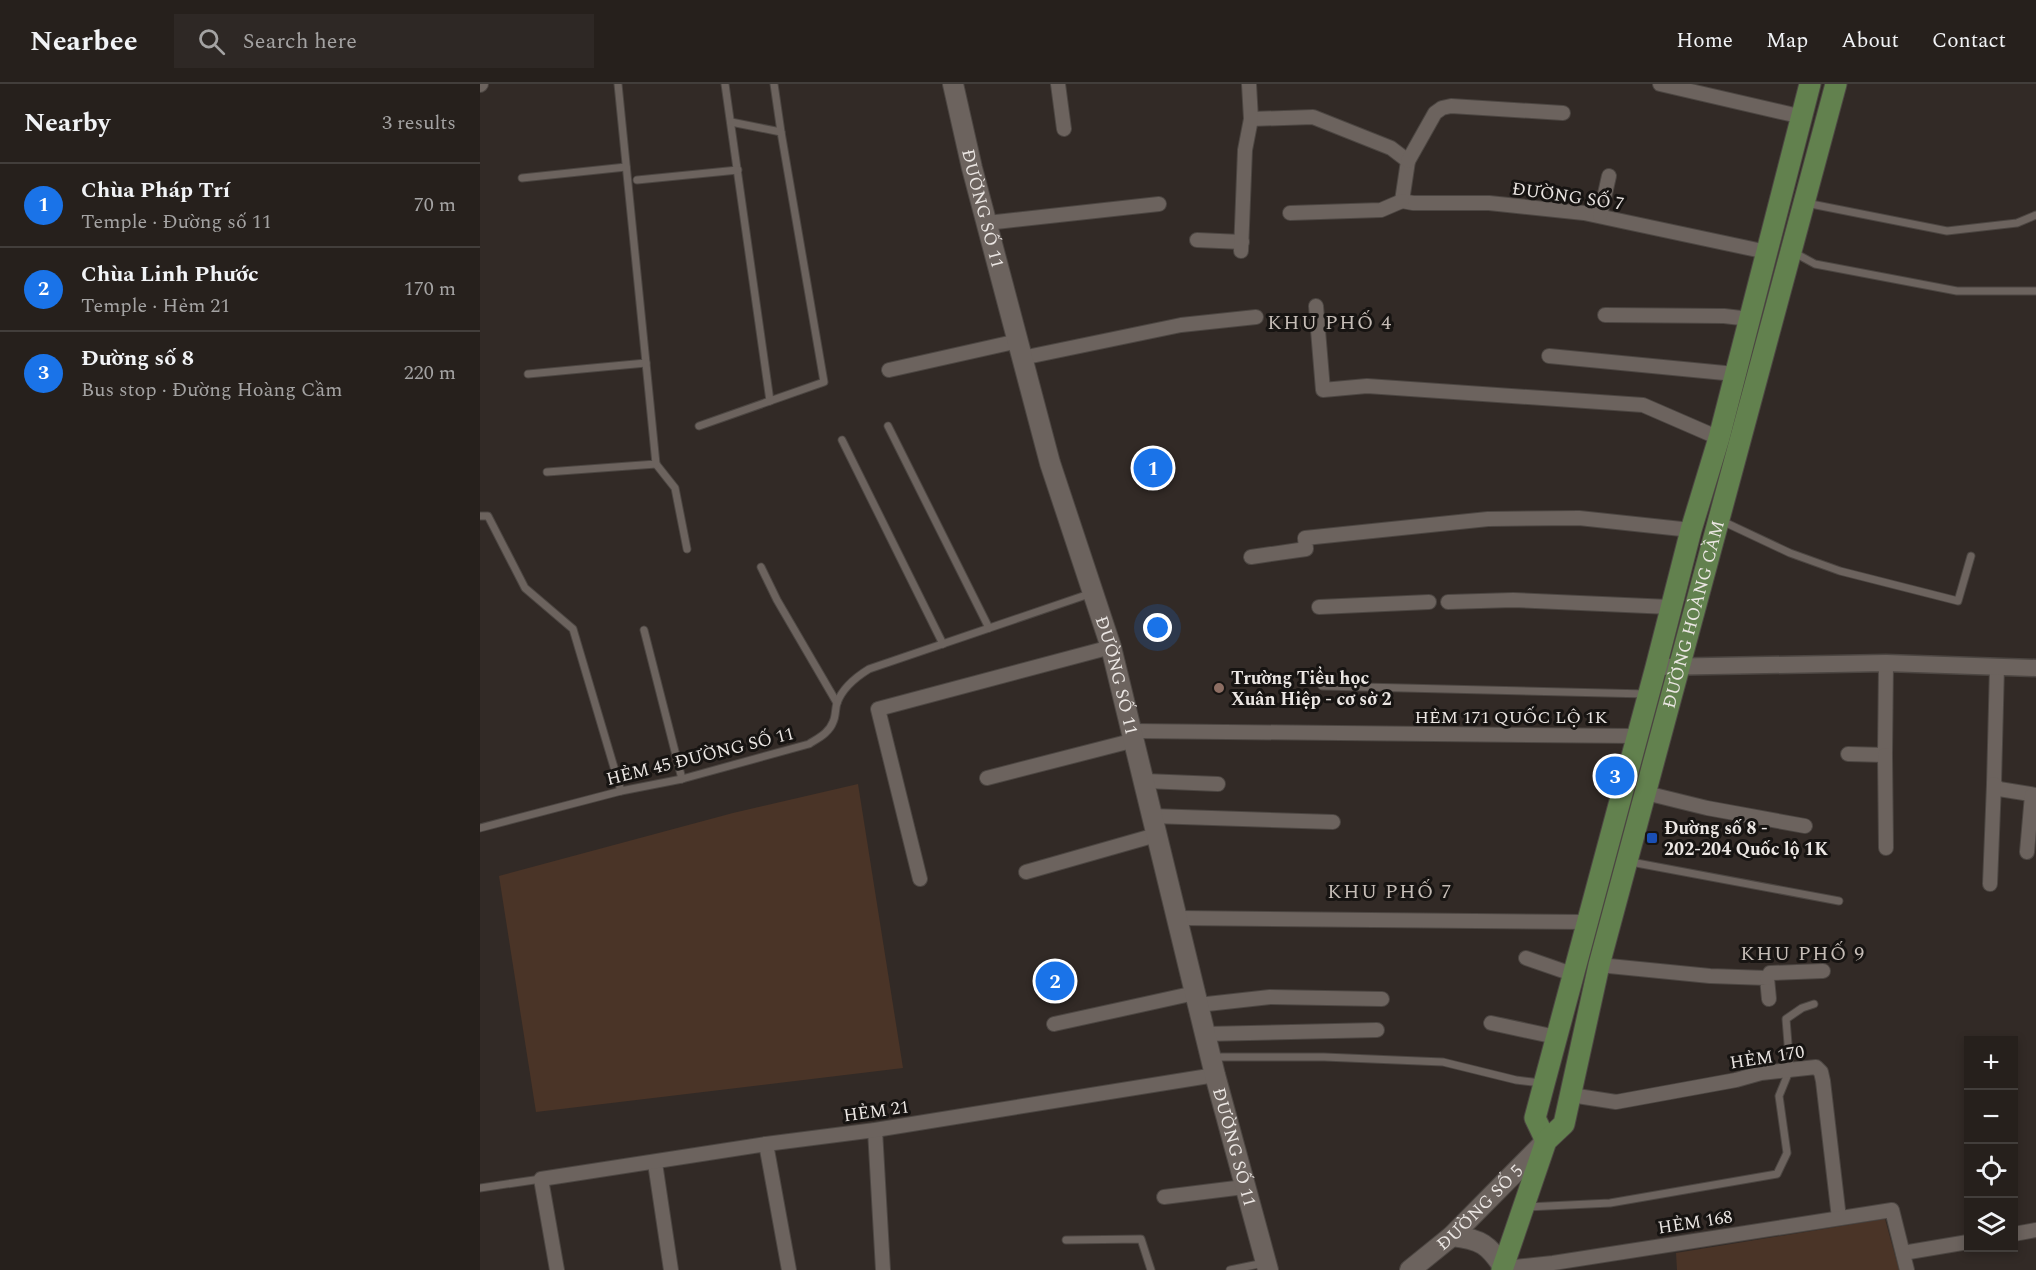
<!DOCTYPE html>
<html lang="en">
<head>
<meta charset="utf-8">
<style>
	body { margin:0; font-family:Spectral,serif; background:#2e2825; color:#f1f3f6 }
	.controls { position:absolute; right:18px; bottom:18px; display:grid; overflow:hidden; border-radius:0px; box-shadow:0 3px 9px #0003 }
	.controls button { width:54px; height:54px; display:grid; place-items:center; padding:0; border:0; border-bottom:2px solid #423e3b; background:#26201c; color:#f1f3f6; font:30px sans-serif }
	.you { position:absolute; left:678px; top:544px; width:21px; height:21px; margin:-15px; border:4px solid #fff; border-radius:50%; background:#1a73e8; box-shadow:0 0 0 9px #1a73e833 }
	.badge { display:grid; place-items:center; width:39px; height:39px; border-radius:50%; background:#1a73e8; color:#fff; font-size:20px; font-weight:700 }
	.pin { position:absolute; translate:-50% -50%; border:3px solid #fff; box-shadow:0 2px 6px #0006 }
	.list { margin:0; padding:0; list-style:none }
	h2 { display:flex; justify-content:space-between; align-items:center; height:78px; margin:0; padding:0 24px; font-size:26px }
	h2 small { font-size:20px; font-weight:400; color:#a4a3a3 }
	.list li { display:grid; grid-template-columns:39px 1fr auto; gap:18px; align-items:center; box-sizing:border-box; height:84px; padding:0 24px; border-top:2px solid #423e3b }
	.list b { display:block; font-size:22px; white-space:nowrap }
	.list p { margin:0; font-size:20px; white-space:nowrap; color:#a4a3a3 }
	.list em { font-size:20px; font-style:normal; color:#a4a3a3 }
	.icon { flex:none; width:33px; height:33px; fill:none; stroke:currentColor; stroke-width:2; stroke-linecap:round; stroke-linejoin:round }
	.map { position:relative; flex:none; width:1556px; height:1186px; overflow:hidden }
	header { display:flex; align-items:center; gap:36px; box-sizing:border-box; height:84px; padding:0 30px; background:#26201c; border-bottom:2px solid #423e3b }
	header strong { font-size:28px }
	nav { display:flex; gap:33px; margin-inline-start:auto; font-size:21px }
	.search { width:420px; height:54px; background:#2e2825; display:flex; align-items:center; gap:15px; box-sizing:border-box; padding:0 21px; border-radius:0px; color:#a4a3a3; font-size:22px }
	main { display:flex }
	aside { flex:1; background:#26201c }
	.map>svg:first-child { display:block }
	.green { fill:#4a3427 }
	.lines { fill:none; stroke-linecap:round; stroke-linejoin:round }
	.service-casing { stroke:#4c4642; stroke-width:9 }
	.minor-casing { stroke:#4c4642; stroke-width:16 }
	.tertiary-casing { stroke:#4c4642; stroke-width:19 }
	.secondary-casing { stroke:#4c4642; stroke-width:22 }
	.primary-casing { stroke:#4c4642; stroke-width:23 }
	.service { stroke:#6c635e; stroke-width:7 }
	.minor { stroke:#6c635e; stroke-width:14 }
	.tertiary { stroke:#6c635e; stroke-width:16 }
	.secondary { stroke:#6c635e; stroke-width:20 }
	.primary { stroke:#62814e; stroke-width:21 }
	.education-dot { fill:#8d6e63; stroke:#171412; stroke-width:2 }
	.transit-dot { fill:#1a4fb4; stroke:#171412; stroke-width:2 }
	.labels { text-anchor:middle; stroke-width:6; stroke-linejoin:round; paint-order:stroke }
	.street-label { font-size:18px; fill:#ebe6e3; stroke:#171412 }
	.poi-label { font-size:18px; font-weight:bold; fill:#ebe6e3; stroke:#171412; text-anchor:start }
	.neighbourhood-label { font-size:20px; letter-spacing:1.5px; fill:#c6bdb7; stroke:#171412 }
</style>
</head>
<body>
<header>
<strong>Nearbee</strong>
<div class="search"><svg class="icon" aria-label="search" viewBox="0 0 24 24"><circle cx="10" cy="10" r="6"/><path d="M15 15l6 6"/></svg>Search here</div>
<nav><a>Home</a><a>Map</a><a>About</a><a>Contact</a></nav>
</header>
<main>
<aside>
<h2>Nearby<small>3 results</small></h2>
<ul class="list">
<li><span class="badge">1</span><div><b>Chùa Pháp Trí</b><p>Temple · Đường số 11</p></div><em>70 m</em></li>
<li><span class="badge">2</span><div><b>Chùa Linh Phước</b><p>Temple · Hẻm 21</p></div><em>170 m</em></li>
<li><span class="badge">3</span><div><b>Đường số 8</b><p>Bus stop · Đường Hoàng Cầm</p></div><em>220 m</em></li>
</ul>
</aside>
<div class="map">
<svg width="1556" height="1186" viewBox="0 0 1556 1186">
	<rect width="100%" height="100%" fill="#322a26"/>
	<g class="green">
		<path d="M378,700l45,284 -367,44 -37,-236 234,-63z"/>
		<path d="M1405,1135l14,51h-222l-1,-17z"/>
	</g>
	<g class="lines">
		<g class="service-casing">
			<g id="service">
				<path d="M245,0l45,317"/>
				<path d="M294,0l7,48"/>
				<path d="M42,94l104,-11"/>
				<path d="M157,96l101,-10"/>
				<path d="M1326,119l141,28 70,-8 19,-8"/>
				<path d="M1313,168l22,12 142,27h79"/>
				<path d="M48,290l118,-11 -28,-279"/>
				<path d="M219,342l125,-44 -43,-250 -50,-10"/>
				<path d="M408,342l101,202"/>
				<path d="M362,356l101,204"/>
				<path d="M176,380l19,24 12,61"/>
				<path d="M67,388l109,-8 -10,-101"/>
				<path d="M0,432h8l37,72 48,41 48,162"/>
				<path d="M1242,437l68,32 50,18 118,30 13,-45"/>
				<path d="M281,483l16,33 60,103"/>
				<path d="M164,546l38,149"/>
				<path d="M842,602l325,8"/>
				<path d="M0,744l141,-37 61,-12 127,-35c9,-6 20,-11 24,-22 3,-6 2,-13 4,-19 5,-14 19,-26 32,-34l223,-76"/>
				<path d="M1151,778l208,39"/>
				<path d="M733,973h111l119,5 73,18 25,3"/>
				<path d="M0,1104l61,-9"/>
				<path d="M1047,1123l83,-4 167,-29 10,-21 -8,-57 11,-27 -4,-50 16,-11 12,-4"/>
				<path d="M586,1156l75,-1 10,31"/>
				<path d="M750,1186l34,-7"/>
			</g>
		</g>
		<g class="minor-casing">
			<g id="minor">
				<path d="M578,0l6,45"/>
				<path d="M1180,0l143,33"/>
				<path d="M0,1l1,-1"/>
				<path d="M771,35l62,-2 78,31 17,13 -6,40 11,2h76l95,10 183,39"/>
				<path d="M928,77l27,-48 7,-5 9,-2 112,7"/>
				<path d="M810,129l91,-3 21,-9"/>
				<path d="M1120,132l9,-40"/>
				<path d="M507,139l172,-19"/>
				<path d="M717,156l45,2"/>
				<path d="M761,167l4,-101 6,-31 -2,-35"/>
				<path d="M836,222l7,84 44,-4 276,19 76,33"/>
				<path d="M1125,231l119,1 26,3"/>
				<path d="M1069,272l186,18"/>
				<path d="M542,274l159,-33 75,-8"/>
				<path d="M409,286l129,-29"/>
				<path d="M771,473l55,-8 -1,-11 183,-19 91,-1 112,12"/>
				<path d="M968,518l65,-2 157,7"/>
				<path d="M839,523l110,-5"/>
				<path d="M1517,582l-3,118 5,5 37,6"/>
				<path d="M653,647l504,5"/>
				<path d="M1368,670l37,1 1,-92"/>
				<path d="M1405,671l1,93"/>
				<path d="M507,694l148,-38"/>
				<path d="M665,697l73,3"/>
				<path d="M1166,709l61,15 98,18"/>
				<path d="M672,732l181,6"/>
				<path d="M1547,768l5,-57"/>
				<path d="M546,788l130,-37"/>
				<path d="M440,795l-42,-170 233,-62"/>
				<path d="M1510,800l4,-100"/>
				<path d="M698,834l408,4"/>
				<path d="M1046,874l46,16"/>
				<path d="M1119,881l111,11 57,2 2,21"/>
				<path d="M1287,894l3,-5 53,-2"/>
				<path d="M718,921l72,-8 112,2"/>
				<path d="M1011,939l65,14"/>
				<path d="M574,940l141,-31"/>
				<path d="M725,950l172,-4"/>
				<path d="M1091,1011l45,7 120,-22 25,-7 55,-6 5,5 2,9 16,137"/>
				<path d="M395,1046l8,140"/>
				<path d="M286,1060l23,126"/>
				<path d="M175,1079l16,107"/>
				<path d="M684,1113l80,-10"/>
				<path d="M1534,1150l22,-4"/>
				<path d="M1423,1169l65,-11"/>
				<path d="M1024,1184l49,-5 339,-53 15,60"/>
				<path d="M77,1186l-16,-91 225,-35 109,-14 340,-55"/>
			</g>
		</g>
		<g class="tertiary-casing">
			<path id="tertiary" d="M1176,583l230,-4 150,5"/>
		</g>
		<g class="secondary-casing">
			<g id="secondary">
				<path id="s1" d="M473,0l19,84 78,295 61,184 104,428 53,195"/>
				<path d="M972,1152c29,3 37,9 52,32"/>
				<path id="s2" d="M930,1186l42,-34 94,-95"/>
			</g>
		</g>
		<g class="primary-casing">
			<g id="primary">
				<path d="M1066,1057l-11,-23 9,-34 112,-417 35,-137 28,-92 91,-354"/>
				<path id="s3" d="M1022,1186l44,-129 18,-17 35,-159 237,-881"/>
			</g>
		</g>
		<use href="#service" class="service"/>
		<use href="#minor" class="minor"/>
		<use href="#tertiary" class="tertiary"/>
		<use href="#secondary" class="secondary"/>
		<use href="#primary" class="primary"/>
	</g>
	<circle class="education-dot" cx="739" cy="604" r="6"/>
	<rect class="transit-dot" x="1166" y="748" width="12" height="12" rx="3"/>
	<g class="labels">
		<g class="street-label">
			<text transform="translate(1088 112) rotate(8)" y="6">ĐƯỜNG SỐ 7</text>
			<text dy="6" stroke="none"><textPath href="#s1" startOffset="128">ĐƯỜNG SỐ 11</textPath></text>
			<text dy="6" stroke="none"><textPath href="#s3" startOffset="687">ĐƯỜNG HOÀNG CẦM</textPath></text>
			<text dy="6" stroke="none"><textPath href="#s1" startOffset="614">ĐƯỜNG SỐ 11</textPath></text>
			<text x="1031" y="639">HẺM 171 QUỐC LỘ 1K</text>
			<text transform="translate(220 672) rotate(-14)" y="6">HẺM 45 ĐƯỜNG SỐ 11</text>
			<text transform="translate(1287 973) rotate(-9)" y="6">HẺM 170</text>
			<text transform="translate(396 1027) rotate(-8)" y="6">HẺM 21</text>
			<text dy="6" stroke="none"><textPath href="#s1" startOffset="1100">ĐƯỜNG SỐ 11</textPath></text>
			<text dy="6" stroke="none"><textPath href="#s2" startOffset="94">ĐƯỜNG SỐ 5</textPath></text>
			<text transform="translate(1215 1138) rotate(-9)" y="6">HẺM 168</text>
		</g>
		<g class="poi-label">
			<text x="751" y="600">Trường Tiểu học<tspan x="751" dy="21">Xuân Hiệp - cơ sở 2</tspan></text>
			<text x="1184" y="750">Đường số 8 -<tspan x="1184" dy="21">202-204 Quốc lộ 1K</tspan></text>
		</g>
		<g class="neighbourhood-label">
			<text x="850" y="245">KHU PHỐ 4</text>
			<text x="910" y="814">KHU PHỐ 7</text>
			<text x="1323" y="876">KHU PHỐ 9</text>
		</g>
	</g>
</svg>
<div class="controls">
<button>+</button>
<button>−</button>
<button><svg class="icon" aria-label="locate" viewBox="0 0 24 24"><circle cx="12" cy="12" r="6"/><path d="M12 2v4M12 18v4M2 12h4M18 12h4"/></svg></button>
<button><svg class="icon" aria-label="layers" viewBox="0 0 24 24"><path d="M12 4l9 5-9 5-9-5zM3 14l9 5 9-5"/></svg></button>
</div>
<div class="you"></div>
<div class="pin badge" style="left:673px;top:384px">1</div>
<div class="pin badge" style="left:575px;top:897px">2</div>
<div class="pin badge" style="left:1135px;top:692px">3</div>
</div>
</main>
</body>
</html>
